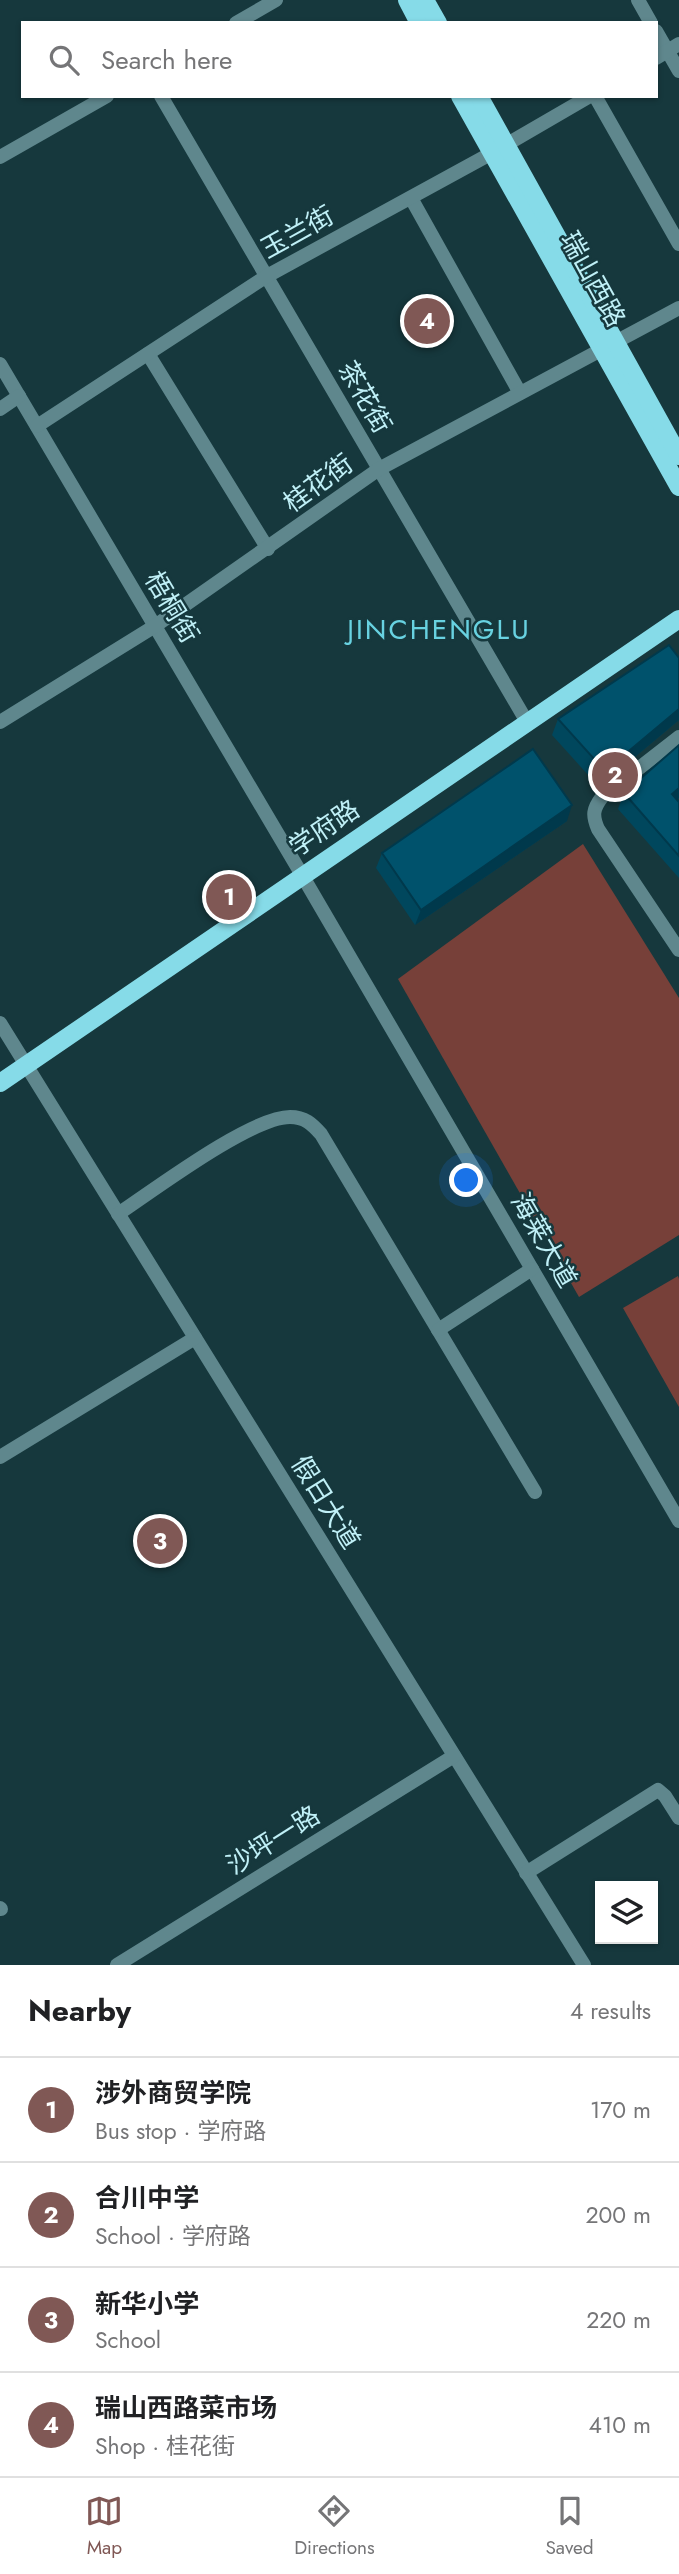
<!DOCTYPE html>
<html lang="en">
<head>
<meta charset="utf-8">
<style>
	body { margin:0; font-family:Jost,"Noto Sans SC",sans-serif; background:#f6f6f6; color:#202124 }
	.controls { position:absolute; right:21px; bottom:21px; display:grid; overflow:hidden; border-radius:0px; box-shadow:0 2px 5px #0004 }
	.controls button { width:63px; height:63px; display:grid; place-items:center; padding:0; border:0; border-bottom:2px solid #e0e0e0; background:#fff; color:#202124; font:35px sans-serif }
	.you { position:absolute; left:467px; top:1181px; width:24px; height:24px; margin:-18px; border:5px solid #fff; border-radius:50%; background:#1a73e8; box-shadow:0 0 0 10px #1a73e833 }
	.badge { display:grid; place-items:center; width:46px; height:46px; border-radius:50%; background:#805855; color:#fff; font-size:23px; font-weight:700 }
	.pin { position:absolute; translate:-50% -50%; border:4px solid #fff; box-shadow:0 2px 7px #0006 }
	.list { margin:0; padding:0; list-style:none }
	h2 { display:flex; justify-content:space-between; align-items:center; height:91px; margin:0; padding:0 28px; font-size:30px }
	h2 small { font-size:23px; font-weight:400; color:#757577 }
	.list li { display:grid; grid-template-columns:46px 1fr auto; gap:21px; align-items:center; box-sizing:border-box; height:105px; padding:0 28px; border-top:2px solid #e0e0e0 }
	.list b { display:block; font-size:26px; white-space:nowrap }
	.list p { margin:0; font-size:23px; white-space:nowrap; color:#757577 }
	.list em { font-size:23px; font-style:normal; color:#757577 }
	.icon { flex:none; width:38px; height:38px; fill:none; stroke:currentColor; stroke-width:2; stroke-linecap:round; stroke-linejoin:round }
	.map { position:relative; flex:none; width:679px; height:1965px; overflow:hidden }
	.search { position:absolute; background:#fff; box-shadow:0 2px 5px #0004; left:21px; right:21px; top:21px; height:77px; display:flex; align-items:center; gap:18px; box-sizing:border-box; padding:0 24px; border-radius:0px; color:#757577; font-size:26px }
	.sheet { height:511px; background:#fff }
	nav { display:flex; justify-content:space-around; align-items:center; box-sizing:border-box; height:98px; border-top:2px solid #e0e0e0; background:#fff; font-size:19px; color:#757577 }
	nav a { display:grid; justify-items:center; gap:4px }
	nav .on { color:#805855 }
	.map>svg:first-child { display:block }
	.park { fill:#774039 }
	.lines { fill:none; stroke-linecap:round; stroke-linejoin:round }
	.minor { stroke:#5f878d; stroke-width:14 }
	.major { stroke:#86dbe8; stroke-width:18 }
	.wall { fill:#00475d }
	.shaded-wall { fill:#00394c }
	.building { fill:#00526c; stroke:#00394c; stroke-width:2 }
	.labels { text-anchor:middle; stroke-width:5; stroke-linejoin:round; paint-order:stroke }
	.street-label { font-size:26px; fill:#c0f0f7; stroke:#16383d }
	.neighbourhood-label { font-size:28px; letter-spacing:2px; fill:#68d2e1; stroke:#16383d }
</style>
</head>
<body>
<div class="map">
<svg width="679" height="1965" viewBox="0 0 679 1965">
	<rect width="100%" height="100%" fill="#16383d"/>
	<g class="park">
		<path d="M583,844l96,154v237l-100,62 -181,-318z"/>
		<path d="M678,1276l1,3v128l-56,-99z"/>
	</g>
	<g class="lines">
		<g class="minor">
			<path d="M638,0l13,23"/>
			<path d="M236,23l40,-23"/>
			<path d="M656,31l23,40"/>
			<path d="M656,58l23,-14"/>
			<path d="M161,96l366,626"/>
			<path d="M595,96l84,148"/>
			<path d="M0,157l107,-61"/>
			<path d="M411,198l109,195"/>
			<path d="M148,354l120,195"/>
			<path d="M0,364l302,511 377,646"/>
			<path d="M0,409l19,-13"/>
			<path d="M37,426l230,-150 225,-123 98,-57"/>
			<path d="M0,722l155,-96 224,-157 300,-161"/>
			<path d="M679,737l-77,60c-9,12 -10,18 -4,32l81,121"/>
			<path d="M0,1023l584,942"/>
			<path d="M118,1214c36,-24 133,-97 172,-97 15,0 22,7 31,17l214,358"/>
			<path d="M438,1330l94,-61"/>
			<path d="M0,1457l195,-119"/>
			<path d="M526,1873l132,-83 7,6 14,22"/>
			<path d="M0,1908l1,1"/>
			<path d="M117,1965l337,-209"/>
		</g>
		<g class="major">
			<path d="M407,0l12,23"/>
			<path d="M425,0l13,23"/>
			<path d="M460,96l219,391"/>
			<path d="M479,96l200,360"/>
			<path d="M0,1083l679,-464"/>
		</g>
	</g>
	<g class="wall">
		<path d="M679,658v62l-80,67 -47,-52 6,-16z"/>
		<path d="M679,745v53l-2,2 2,2v76l-61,-69 6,-16z"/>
		<path d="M567,821l-152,104 -39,-57 6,-15z"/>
	</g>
	<g class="shaded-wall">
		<path d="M679,709v11l-80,67 6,-16z"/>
		<path d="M679,788v10l-13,11 6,-15z"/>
		<path d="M572,805l-5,16 -152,104 6,-15z"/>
	</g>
	<g class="building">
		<path d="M669,645l10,13v51l-74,62 -47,-52z"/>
		<path d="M679,745v43l-7,6 7,8v54l-55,-63z"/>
		<path d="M533,749l39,56 -151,105 -39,-57z"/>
	</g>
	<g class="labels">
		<g class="street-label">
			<text transform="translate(297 232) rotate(-29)" y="9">玉兰街</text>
			<text transform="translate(593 279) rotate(61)" y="9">瑞山西路</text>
			<text transform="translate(365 397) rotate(60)" y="9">茶花街</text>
			<text transform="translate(318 483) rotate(-36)" y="9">桂花街</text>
			<text transform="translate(172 607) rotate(59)" y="9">梧桐街</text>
			<text transform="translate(324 828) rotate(-34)" y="9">学府路</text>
			<text transform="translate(544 1240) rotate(60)" y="9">海莱大道</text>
			<text transform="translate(326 1502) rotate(58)" y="9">假日大道</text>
			<text transform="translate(273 1840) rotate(-32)" y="9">沙坪一路</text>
		</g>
		<g class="neighbourhood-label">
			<text x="439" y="639">JINCHENGLU</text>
		</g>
	</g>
</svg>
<div class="controls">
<button><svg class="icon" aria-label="layers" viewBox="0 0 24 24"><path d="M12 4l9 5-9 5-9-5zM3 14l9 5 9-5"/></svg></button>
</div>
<div class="you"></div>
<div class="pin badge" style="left:229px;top:897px">1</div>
<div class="pin badge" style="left:615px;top:775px">2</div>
<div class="pin badge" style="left:160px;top:1541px">3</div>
<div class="pin badge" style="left:427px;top:321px">4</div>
<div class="search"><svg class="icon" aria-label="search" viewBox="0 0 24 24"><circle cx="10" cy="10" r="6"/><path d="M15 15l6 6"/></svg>Search here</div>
</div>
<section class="sheet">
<h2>Nearby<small>4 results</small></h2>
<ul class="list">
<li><span class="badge">1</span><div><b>涉外商贸学院</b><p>Bus stop · 学府路</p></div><em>170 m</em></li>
<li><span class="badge">2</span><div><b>合川中学</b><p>School · 学府路</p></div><em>200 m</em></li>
<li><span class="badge">3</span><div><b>新华小学</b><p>School</p></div><em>220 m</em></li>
<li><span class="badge">4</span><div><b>瑞山西路菜市场</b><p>Shop · 桂花街</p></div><em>410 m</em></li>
</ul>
</section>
<nav>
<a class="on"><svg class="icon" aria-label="map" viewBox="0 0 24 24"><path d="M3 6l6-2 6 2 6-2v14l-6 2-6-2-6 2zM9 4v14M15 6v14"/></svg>Map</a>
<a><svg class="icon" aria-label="directions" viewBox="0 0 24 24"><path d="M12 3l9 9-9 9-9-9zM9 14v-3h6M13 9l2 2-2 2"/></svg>Directions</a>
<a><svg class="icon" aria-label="saved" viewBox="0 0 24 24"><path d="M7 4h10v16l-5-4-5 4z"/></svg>Saved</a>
</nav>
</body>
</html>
